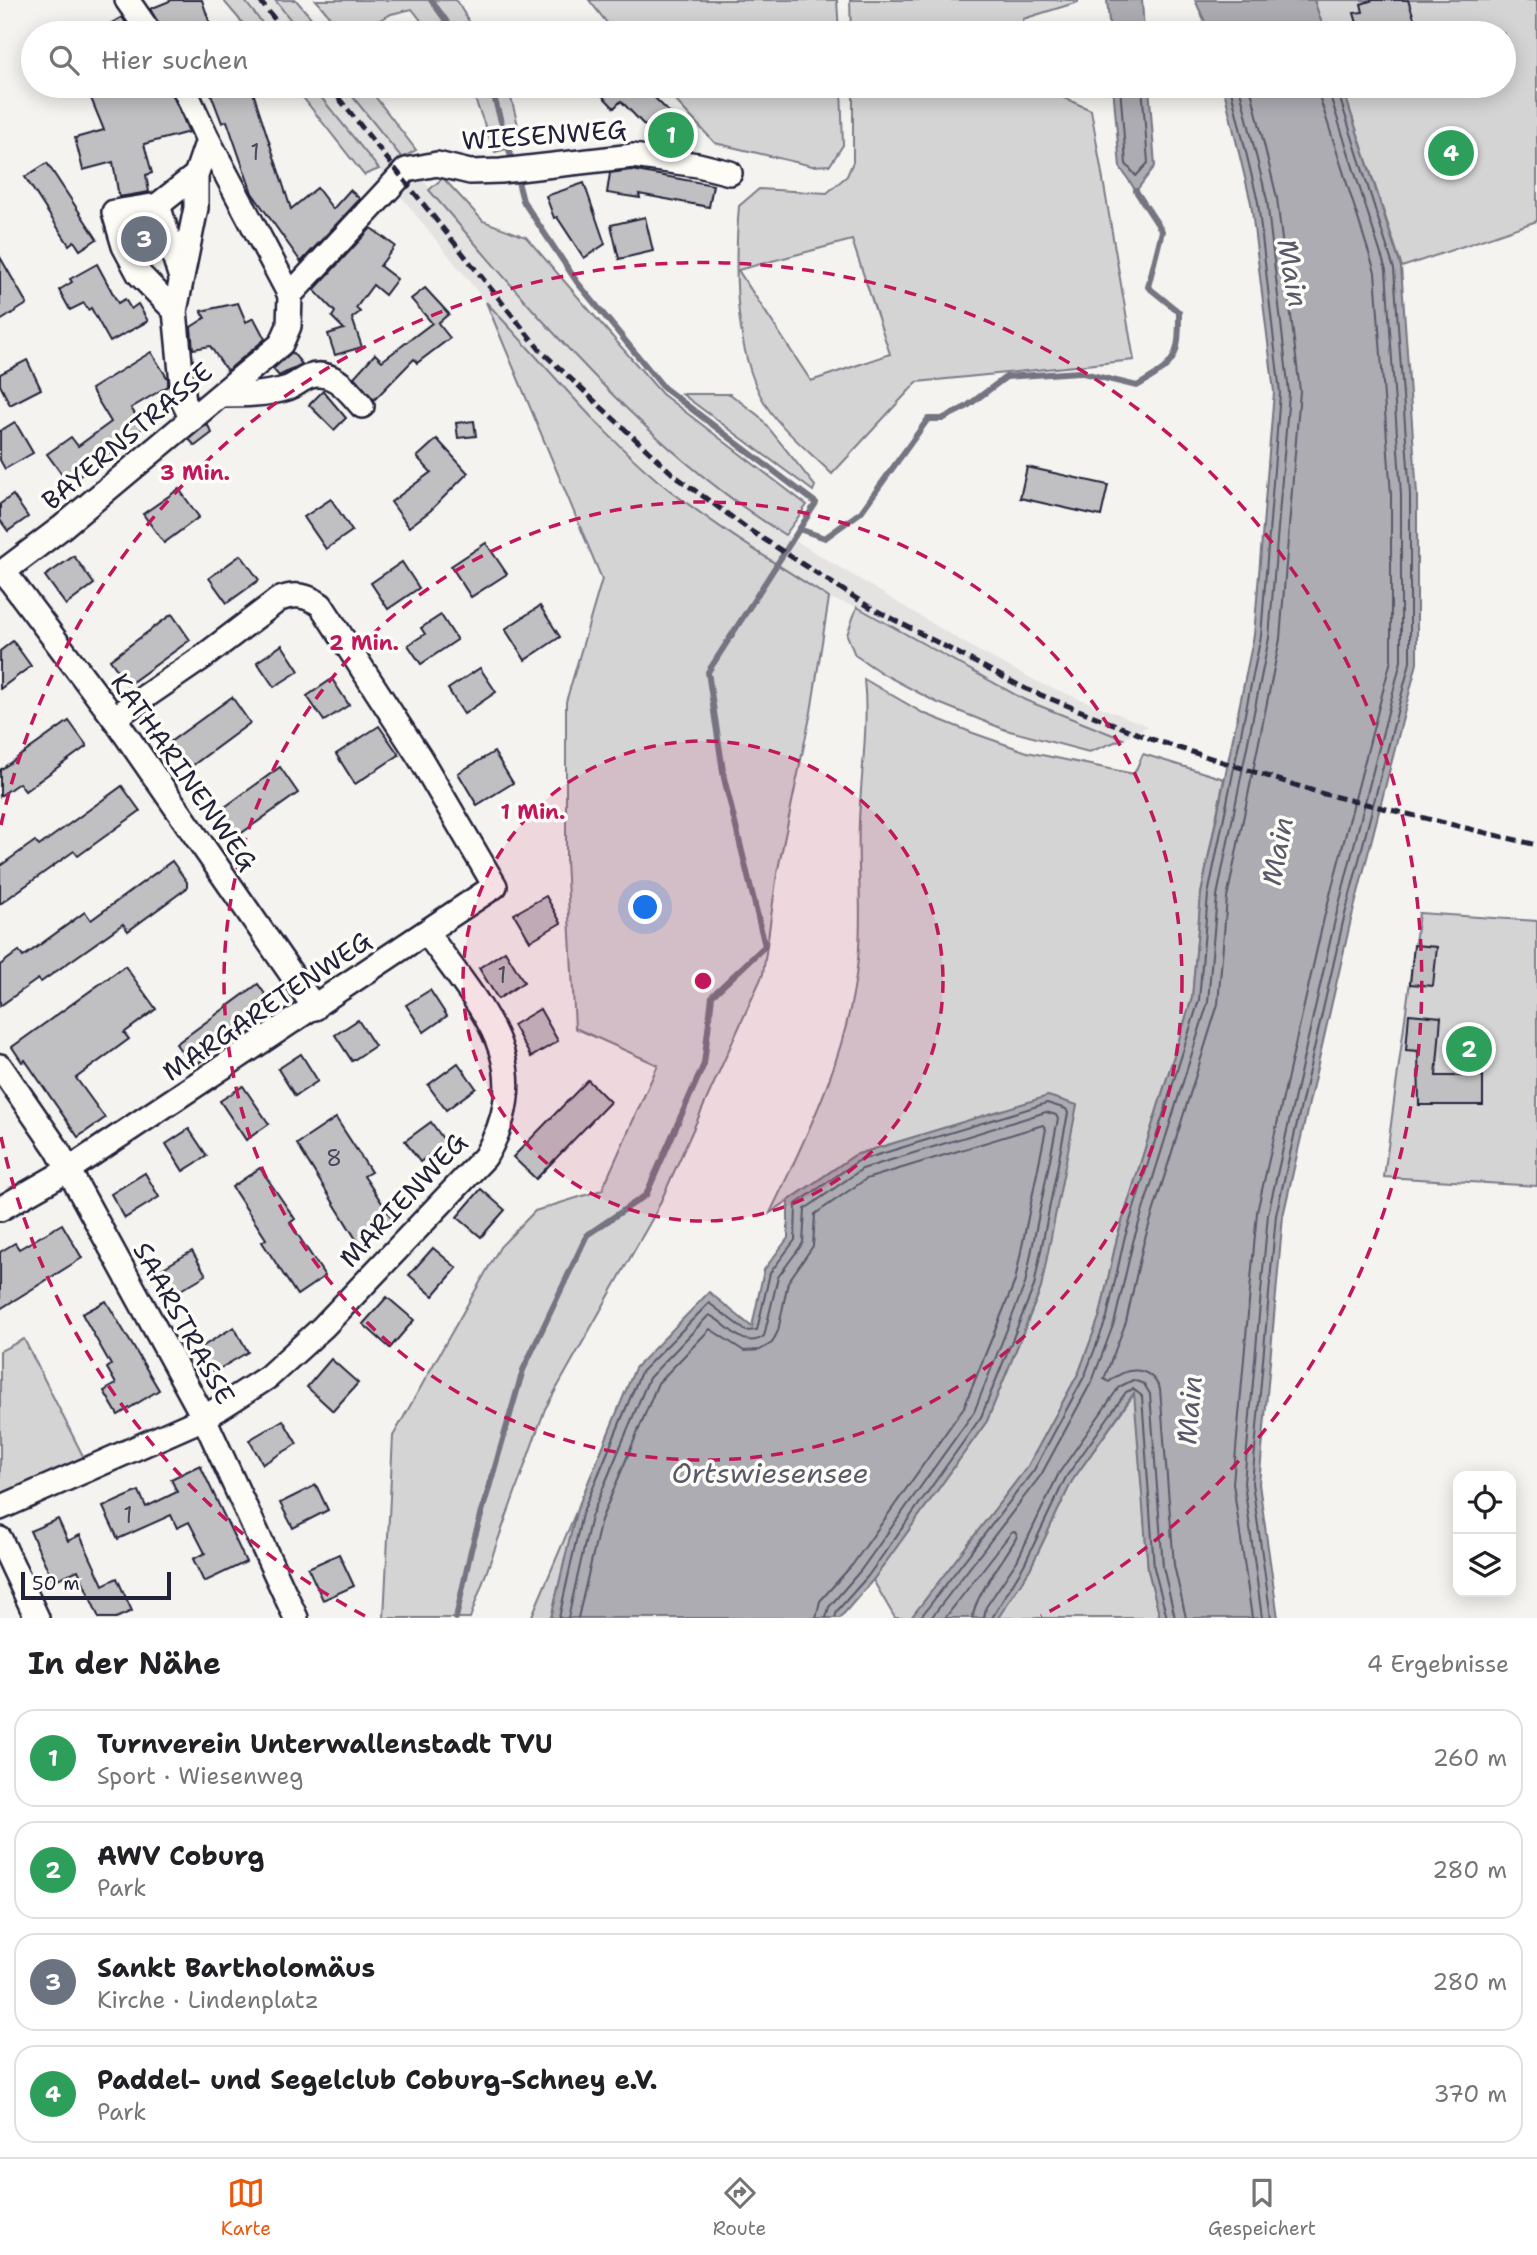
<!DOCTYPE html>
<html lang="de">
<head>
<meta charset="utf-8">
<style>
	body { margin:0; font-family:"Shantell Sans",sans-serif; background:#f2f2f2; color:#202124 }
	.controls { position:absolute; right:21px; bottom:21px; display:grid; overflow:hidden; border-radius:14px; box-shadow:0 4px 18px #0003 }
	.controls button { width:63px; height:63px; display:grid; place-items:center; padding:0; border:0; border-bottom:2px solid #e0e0e0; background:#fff; color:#202124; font:35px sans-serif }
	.scale { position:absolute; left:21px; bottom:18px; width:150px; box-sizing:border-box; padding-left:7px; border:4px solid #22223b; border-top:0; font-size:19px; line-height:24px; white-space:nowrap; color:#22223b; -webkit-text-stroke:5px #fdfcf7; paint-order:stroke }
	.you { position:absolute; left:646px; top:908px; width:24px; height:24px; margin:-18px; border:5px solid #fff; border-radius:50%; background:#1a73e8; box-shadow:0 0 0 10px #1a73e833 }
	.badge { display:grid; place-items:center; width:46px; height:46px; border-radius:50%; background:#ea580c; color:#fff; font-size:23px; font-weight:700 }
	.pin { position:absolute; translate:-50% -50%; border:4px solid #fff; box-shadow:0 2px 7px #0006 }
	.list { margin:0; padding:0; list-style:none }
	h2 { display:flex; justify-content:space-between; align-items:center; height:91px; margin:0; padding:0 28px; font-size:30px }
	h2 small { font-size:23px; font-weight:400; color:#757577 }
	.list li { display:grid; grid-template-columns:46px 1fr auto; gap:21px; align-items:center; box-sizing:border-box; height:98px; margin:0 14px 14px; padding:0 14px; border:2px solid #e0e0e0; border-radius:21px }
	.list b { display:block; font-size:26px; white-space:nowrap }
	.list p { margin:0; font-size:23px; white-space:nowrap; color:#757577 }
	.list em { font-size:23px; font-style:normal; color:#757577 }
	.icon { flex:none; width:38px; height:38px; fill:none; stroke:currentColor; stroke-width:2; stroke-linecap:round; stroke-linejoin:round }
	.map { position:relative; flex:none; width:1537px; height:1618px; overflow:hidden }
	.search { position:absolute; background:#fff; box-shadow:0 4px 18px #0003; left:21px; right:21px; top:21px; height:77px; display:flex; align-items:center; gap:18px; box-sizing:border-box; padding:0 24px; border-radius:38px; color:#757577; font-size:26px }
	.sheet { height:539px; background:#fff }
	nav { display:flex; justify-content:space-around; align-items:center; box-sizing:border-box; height:98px; border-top:2px solid #e0e0e0; background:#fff; font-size:19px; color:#757577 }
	nav a { display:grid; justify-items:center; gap:4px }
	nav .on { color:#ea580c }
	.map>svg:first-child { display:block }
	.built { fill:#e4e3e2 }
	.green { fill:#d5d4d5; stroke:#7c7b88; stroke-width:2; fill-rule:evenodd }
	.water { fill:#acacb2; stroke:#757582; stroke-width:2 }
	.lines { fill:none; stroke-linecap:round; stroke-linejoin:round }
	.shore { stroke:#59596b; stroke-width:2 }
	.stream { stroke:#757582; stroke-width:6 }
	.building { fill:#c0bfc2; stroke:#22223b; stroke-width:2 }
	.minor-casing { stroke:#22223b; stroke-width:28 }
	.minor { stroke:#fdfcf7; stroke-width:23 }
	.rail { stroke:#22223b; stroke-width:5; stroke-dasharray:10 5; stroke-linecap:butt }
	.ring { fill:none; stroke:#c2185b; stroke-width:3.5; stroke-dasharray:12 9 }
	.labels { text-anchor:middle; stroke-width:7; stroke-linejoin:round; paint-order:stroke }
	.number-label { font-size:23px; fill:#4a495d }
	.street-label { font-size:26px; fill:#22223b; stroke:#fdfcf7 }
	.water-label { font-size:28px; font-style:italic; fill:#59596b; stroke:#fdfcf7 }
	.centre { fill:#c2185b; stroke:#fdfcf7; stroke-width:3.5 }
	.ring-label { font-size:21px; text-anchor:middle; font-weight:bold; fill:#c2185b; stroke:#fdfcf7; stroke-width:7; stroke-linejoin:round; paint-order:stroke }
</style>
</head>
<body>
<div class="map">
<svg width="1537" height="1618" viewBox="0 0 1537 1618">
	<rect width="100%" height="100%" fill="#f4f3ef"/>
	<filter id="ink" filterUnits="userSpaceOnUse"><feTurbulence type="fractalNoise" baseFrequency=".0143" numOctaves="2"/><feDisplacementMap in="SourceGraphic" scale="14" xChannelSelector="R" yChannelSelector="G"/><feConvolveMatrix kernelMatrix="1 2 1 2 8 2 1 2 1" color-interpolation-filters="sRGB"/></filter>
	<g filter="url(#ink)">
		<g class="built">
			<path d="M244,0h31l26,33h-31z"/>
			<path d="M312,86h32l188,224 64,68 76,73 86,67 215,130 69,36 106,42 -25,13 -98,-39 -168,-93 -28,-9 -116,-76 -57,-43 -54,-52 -116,-125z"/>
		</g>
		<g class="green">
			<path d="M223,0h21l26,33h-19z"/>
			<path d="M275,0h21l28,33h-23z"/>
			<path d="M316,0h140l20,33h-45l-19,-24 -21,5 -21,11v8h-27z"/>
			<path d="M589,0h248l2,33h-224z"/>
			<path d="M850,0h228v2l-55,17v14h-172z"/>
			<path d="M1314,0h223v221l-135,46 -60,-181h162v-53h-179z"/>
			<path d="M294,86h18l67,83 -15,6z"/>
			<path d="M344,86h23l49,64 -14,8z"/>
			<path d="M470,86h38l15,59 -28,7z"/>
			<path d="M662,86h179l2,59 -13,20 -18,1 -97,-23z"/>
			<path d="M853,86h184l54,24 43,250 -217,22 -85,92c-19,-19 -43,-38 -60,-60 -39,-51 -38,-147 -33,-208l20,-17 68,4 20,-17 6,-14zM852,240l38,114 -79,27 -73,-111z"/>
			<path d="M443,178l40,43 43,16 136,157 145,111 -22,30c-141,-88 -248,-220 -356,-345z"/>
			<path d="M486,302c56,59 109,125 171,178 54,44 114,80 172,118l-18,114 -34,162 -14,100 -107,238 -111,197 -75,209h-86l9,-182 107,-189 35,-36 67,-21 56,-125 -83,-37 -9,-168v-158l36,-123z"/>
			<path d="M682,394h48l29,22 56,70 -2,5z"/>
			<path d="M857,607l168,93 98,39 -34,13 -83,-22 -70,-28 -53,-28 -28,-19 -8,-20z"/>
			<path d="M864,679l59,34 50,20 54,19 107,22 9,-20 81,25 -23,115 -9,104 -75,240 -17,77 -21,57 -51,94 -117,152h-16l-22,-38 114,-159 54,-133 7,-192 -193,59 -85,58c39,-82 79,-161 88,-254 5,-45 -1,-92 1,-138 2,-47 10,-95 5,-142z"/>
			<path d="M1419,913l118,8v265l-153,-9z"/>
			<path d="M24,1339l60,119 -84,36v-143z"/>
			<path d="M1135,1393l13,177 12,48h-163l33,-49 42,-88z"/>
			<path d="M576,1512l-25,106h-20z"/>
		</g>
		<g class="water">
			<path d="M1107,0h35l2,33h-34z"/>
			<path d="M1195,0h119l11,33h-115z"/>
			<path d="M1113,86h36l6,80 -19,25 -16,-24z"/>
			<path d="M1223,86h119l59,181 16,227v169l-67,261 -67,292 -24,268 19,134h-118l-12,-48 -14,-177 -62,88 -42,88 -32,49h-87l117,-152 51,-94 21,-57 17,-77 75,-240 9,-104 53,-259 20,-243 -23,-189z"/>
			<path d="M1048,1096l29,9 -36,183 -54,133 -114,159 -33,38h-289l25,-106 59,-144 74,-76 43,35 12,-57 24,-32v-37l67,-46z"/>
		</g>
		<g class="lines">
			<g class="shore">
				<path d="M1120,86l6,78 10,12 12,-13 -6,-77"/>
				<path d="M559,1618l23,-104 59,-142 68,-69 37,28 11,-1 13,-57 25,-33 1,-36 62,-43 189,-58 19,6 2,4 -34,173 -53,131 -113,159 -31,35 -2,7"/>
				<path d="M568,1618l23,-101 58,-139 60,-63c18,7 34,37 55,21l14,-59 25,-34 2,-34 57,-40 184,-57 10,3 2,4 -33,165 -51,128 -113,158 -32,37 -3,11"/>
				<path d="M578,1618l23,-98 57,-137 52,-54 34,22 16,-1 12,-7 6,-12 10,-49 25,-36 2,-32 51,-35 177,-54 3,4 -31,152 -51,126 -111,157 -33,37 -4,17"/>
				<path d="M920,1618l114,-148 51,-95 22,-58 17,-77 75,-240 9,-105 53,-259 19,-243 -22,-191 -28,-116"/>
				<path d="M931,1618l110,-143 52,-96 22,-59 18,-78 75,-240 9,-106 52,-258 20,-245 -22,-193 -28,-114"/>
				<path d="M945,1618l66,-85 4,-1 2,4c-11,23 -43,58 -44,82"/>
				<path d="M984,1618l2,-11 31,-46 42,-88 60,-86 14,-7 11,4 6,10 13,173 12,51"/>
				<path d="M992,1618l32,-53 42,-88 60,-85 7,-3 9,7 12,172 13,50"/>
				<path d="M1186,1618l-12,-53 -14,-176c-11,-24 -34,-23 -51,-7l-5,-3 22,-57 17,-77 75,-241 9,-106 53,-259 20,-248 -23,-193 -27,-112"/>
				<path d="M1252,1618l-19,-135 24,-271 67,-294 67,-258v-165l-16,-223 -59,-186"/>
				<path d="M1262,1618l-18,-135 24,-269 67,-294 66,-259v-166l-15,-225 -59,-184"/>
				<path d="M1271,1618l-19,-135 24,-268 67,-293 67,-260v-167l-16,-226 -58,-183"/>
			</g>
			<g class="stream">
				<path d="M431,0l24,33"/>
				<path d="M491,86l22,78"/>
				<path d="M799,529l26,9 36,-26 67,-93h14l24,-12 40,-30 73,-5 58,14c40,-23 42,-28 42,-74l-31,-25 14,-56 -26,-40"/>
				<path d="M456,1618l15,-68 52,-180 64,-135 59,-40 58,-131 8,-68 53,-50 -41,-168 -16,-106 108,-169 -152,-115 -87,-106 -54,-81 -7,-27"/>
			</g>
		</g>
		<g class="building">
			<path d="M172,0h30l11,33h-49l-14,-24z"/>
			<path d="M1373,0h35l11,33h-59l-6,-20 9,-1 -2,-8z"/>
			<path d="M122,17l11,16h-39z"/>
			<path d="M86,86h83l20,46 -45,12 8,29 -6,2 3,17 -30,5 -6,-35 -30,8 -8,-32 29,-8z"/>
			<path d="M208,86h43l40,123 26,-21 16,21 17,-19 10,9 -59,63 -49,-69 -25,-72 -5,2z"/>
			<path d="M593,86h50l43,43 -11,11 -20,-19 -8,7 -26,-27 -7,7z"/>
			<path d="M47,163l50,76 -17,11 -6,-9 -5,4 -44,-68z"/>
			<path d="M631,170l82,15 -4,22 -70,-13 1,4 -33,-5 3,-20z"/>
			<path d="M584,183l21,61 -21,14 -27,-41 -3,1 -8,-22z"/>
			<path d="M645,217l8,34 -34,8 -8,-34z"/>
			<path d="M148,221l11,37 -9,7 -18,-42z"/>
			<path d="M371,228l24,18 -15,20 17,13 -12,16 -12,-10 -17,23 4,4 -8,6 10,29 -27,8 -7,-21 16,-5 -12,-12 3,-5 -21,-22z"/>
			<path d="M0,257l27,47 -27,17z"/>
			<path d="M97,264l21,39 7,-4 6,10 7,-5 10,17 -38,21 -19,-34 -3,2 -4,-7 -14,7 -11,-20 13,-8 -2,-3z"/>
			<path d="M425,288l24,26 -11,9 12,15 -33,25 -3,-4 -40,41 -20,-23 21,-23 7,7 50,-38 -21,-24z"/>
			<path d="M238,303l8,19 8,-4 11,21 -38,32 -17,-25 -17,3 -2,-22 14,-9 -4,-7z"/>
			<path d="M151,352l17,27v7l-37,22 13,19 -75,57 -22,-30 24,-17 7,9 33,-24 -20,-33z"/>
			<path d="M292,352l10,12 -23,12 -6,-7z"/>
			<path d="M27,360l14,29 -31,16 -10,-20v-11z"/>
			<path d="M323,391l23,27 -12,12 -25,-25z"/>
			<path d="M474,421l2,15 -18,2 -2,-15z"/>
			<path d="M15,422l18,31 -28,16 -5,-9v-29z"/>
			<path d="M207,424l5,9 -17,13 -6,-7z"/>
			<path d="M437,439l31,34 -38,38 -21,16 -18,-25 40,-30 -14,-15z"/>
			<path d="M1027,467l81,18 -7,31 -81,-18z"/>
			<path d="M179,489l20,28 -35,26 -21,-29z"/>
			<path d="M13,495l15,22 -20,14 -8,-11v-16z"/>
			<path d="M331,499l21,32 -26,18 -22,-32z"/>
			<path d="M486,543l21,31 -36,23 -20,-31z"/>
			<path d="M241,555l18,25 -32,23 -18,-25z"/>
			<path d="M74,556l20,28 -28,21 -21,-29z"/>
			<path d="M402,562l17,26 -31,21 -17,-26z"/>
			<path d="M540,606l20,31 -35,23 -20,-31z"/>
			<path d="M172,614l18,26 -62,45 -18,-25z"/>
			<path d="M441,615l16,25 -36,24 -13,-19 17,-11 -4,-6z"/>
			<path d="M13,641l18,25 -31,23v-38z"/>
			<path d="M282,645l17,26 -25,16 -17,-25z"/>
			<path d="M480,668l16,24 -32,22 -16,-25z"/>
			<path d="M332,679l17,26 -25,16 -17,-25z"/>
			<path d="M232,697l18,26 -61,45 -19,-26z"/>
			<path d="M69,721l18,25 -62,45 -6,-8 -19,13v-26z"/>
			<path d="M379,726l20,29 -44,29 -19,-30z"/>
			<path d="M494,752l19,31 -36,22 -19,-32z"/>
			<path d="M280,767l18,26 -62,44 -18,-25z"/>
			<path d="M122,786l18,25 -62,45 -4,-5 -74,53v-38l35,-25 4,5z"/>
			<path d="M172,861l15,21v6l-59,43 -5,-7 -82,58 -3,-3 -38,27v-41l19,-14 4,6 62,-45 6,8z"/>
			<path d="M546,896l15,27 -31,18 -16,-27z"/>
			<path d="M1414,945l23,2 -4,39 -23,-2z"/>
			<path d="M505,951l19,31 -26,17 -19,-31z"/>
			<path d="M125,966l31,43 -32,24 5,6 -53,39 29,40 -27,19 -53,-77 -3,2 -10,-15z"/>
			<path d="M258,984l16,23 -81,60 -17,-23z"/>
			<path d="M430,990l17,26 -23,16 -18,-27z"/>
			<path d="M540,1009l18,32 -27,16 -18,-32z"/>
			<path d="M1409,1014l32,3 -5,59h47v29h-64l-1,-54 -12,-1z"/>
			<path d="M358,1020l17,26 -23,15 -17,-26z"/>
			<path d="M301,1054l17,27 -23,15 -17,-27z"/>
			<path d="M458,1063l18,25 -30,22 -18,-25z"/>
			<path d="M588,1080l22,22 -74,77 -23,-22z"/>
			<path d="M243,1086l26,38 -23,16 -26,-39z"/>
			<path d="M336,1118l35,54 -7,4 30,45 -35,23 -62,-100z"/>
			<path d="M431,1122l15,21 -26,19 -15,-21z"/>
			<path d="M189,1129l18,27 -24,15 -17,-27z"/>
			<path d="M260,1168l35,51 -5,4 35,53 -28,19 -35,-53 4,-3 -34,-52z"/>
			<path d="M145,1173l14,24 -34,21 -14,-24z"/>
			<path d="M481,1189l24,21 -24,27 -24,-20z"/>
			<path d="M62,1224l20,34 -82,51v-57l15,-9 4,6z"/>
			<path d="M433,1248l24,20 -24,28 -24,-21z"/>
			<path d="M192,1251l14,24 -34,20 -14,-24z"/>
			<path d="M387,1297l27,23 -24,28 -27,-24z"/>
			<path d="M106,1301l53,89 -41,25 -14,-24 12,-7 -9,-16 4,-3 -29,-51z"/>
			<path d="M234,1327l14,25 -34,20 -14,-24z"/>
			<path d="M331,1359l27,24 -25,28 -26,-24z"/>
			<path d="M283,1420l14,24 -34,20 -14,-24z"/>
			<path d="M200,1465l46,97 -42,20 -11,-23 12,-6 -16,-31 -12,6 -6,-13 -53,24 -15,-32 36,-16 7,16 31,-15 -6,-13z"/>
			<path d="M316,1485l12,25 -35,18 -13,-25z"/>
			<path d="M58,1519l10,22 12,-6 23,50 14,-7 15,33 -16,7h-17l-21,-48 -25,11 -23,-50z"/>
			<path d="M339,1554l15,32 -31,14 -15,-32z"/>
		</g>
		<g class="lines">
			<g class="minor-casing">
				<g id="minor">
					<path d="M127,0l23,33"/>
					<path d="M183,86l25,54"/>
					<path d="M158,205l23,73"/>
					<path d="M175,311l-36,-37 -15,-28 -10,-34 44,-7 38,-30"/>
					<path d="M221,395c22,0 45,0 67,-7 7,-3 13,-8 20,-11 24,-9 40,13 54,29"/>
					<path d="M192,419l-8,-16 -9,-92 21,-103v-33l12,-35 82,155"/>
					<path d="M4,572l110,146 201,290"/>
					<path d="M0,574l61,-46 220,-184 8,-18 1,-31 116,-125 31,-6 33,8 31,-1 132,-15 65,9 32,8"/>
					<path d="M0,1066l57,83 147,269 92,200"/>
					<path d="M0,1209l68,-39 427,-284 -75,-128 -99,-153c-14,-10 -26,-12 -43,-5l-75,57 -89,61"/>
					<path d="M0,1508l204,-90 64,-41 55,-50 162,-170c55,-94 -5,-149 -58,-224"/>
					<path d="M0,1539l37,79"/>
				</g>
			</g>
			<use href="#minor" class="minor"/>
			<g class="rail">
				<path d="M259,0l27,33"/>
				<path d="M329,86l211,264 135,126 76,55 117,75 158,83 125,50 169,54 217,52"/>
			</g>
		</g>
	</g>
	<circle cx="703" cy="981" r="240" fill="#c2185b" fill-opacity=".12"/>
	<g class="ring">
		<circle cx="703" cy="981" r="240"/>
		<circle cx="703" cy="981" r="479"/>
		<path d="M365 1616A719 719 0 0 1 1 1137M1 825A719 719 0 1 1 1041 1616"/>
	</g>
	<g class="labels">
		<g class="number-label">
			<text x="255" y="160">1</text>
			<text x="502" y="983">1</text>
			<text x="334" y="1166">8</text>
			<text x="128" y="1523">1</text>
		</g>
		<g class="street-label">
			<text transform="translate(544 135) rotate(-4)" y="9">WIESENWEG</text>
			<text transform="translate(127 436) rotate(-40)" y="9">BAYERNSTRASSE</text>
			<text transform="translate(184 772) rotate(55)" y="9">KATHARINENWEG</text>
			<text transform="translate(267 1006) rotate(-34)" y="9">MARGARETENWEG</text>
			<text transform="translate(403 1200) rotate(-47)" y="9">MARIENWEG</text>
			<text transform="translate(184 1323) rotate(61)" y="9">SAARSTRASSE</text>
		</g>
		<g class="water-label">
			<text transform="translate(1293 273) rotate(80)" y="10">Main</text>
			<text transform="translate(1277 851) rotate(-79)" y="10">Main</text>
			<text transform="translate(1189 1410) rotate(-85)" y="10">Main</text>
			<text x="770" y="1483">Ortswiesensee</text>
		</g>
	</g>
	<circle cx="703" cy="981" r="10" class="centre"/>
	<g class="ring-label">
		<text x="195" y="480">3 Min.</text>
		<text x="364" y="650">2 Min.</text>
		<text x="533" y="819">1 Min.</text>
	</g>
</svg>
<div class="controls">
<button><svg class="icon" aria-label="locate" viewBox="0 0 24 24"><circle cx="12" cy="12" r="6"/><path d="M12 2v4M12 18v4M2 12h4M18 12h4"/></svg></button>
<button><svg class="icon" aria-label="layers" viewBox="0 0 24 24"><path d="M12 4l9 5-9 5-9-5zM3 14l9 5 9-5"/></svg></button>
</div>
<div class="scale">50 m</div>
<div class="you"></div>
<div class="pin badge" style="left:671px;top:135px;background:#2e9e5b">1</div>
<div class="pin badge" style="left:1469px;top:1049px;background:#2e9e5b">2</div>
<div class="pin badge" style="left:144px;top:239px;background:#6b7280">3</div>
<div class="pin badge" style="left:1451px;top:153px;background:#2e9e5b">4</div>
<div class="search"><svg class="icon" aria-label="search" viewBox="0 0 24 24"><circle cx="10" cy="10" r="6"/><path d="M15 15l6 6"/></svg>Hier suchen</div>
</div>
<section class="sheet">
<h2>In der Nähe<small>4 Ergebnisse</small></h2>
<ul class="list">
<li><span class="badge" style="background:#2e9e5b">1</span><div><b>Turnverein Unterwallenstadt TVU</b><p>Sport · Wiesenweg</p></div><em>260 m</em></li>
<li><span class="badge" style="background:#2e9e5b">2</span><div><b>AWV Coburg</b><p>Park</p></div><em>280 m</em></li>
<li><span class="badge" style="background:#6b7280">3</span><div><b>Sankt Bartholomäus</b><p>Kirche · Lindenplatz</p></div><em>280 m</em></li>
<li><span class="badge" style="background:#2e9e5b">4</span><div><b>Paddel- und Segelclub Coburg-Schney e.V.</b><p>Park</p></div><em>370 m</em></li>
</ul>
</section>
<nav>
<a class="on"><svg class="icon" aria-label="map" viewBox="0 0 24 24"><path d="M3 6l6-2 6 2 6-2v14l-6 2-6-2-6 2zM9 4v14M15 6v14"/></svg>Karte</a>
<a><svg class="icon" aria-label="directions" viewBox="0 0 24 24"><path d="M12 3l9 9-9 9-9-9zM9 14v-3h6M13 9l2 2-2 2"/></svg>Route</a>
<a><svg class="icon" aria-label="saved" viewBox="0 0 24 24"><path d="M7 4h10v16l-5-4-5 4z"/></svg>Gespeichert</a>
</nav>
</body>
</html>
